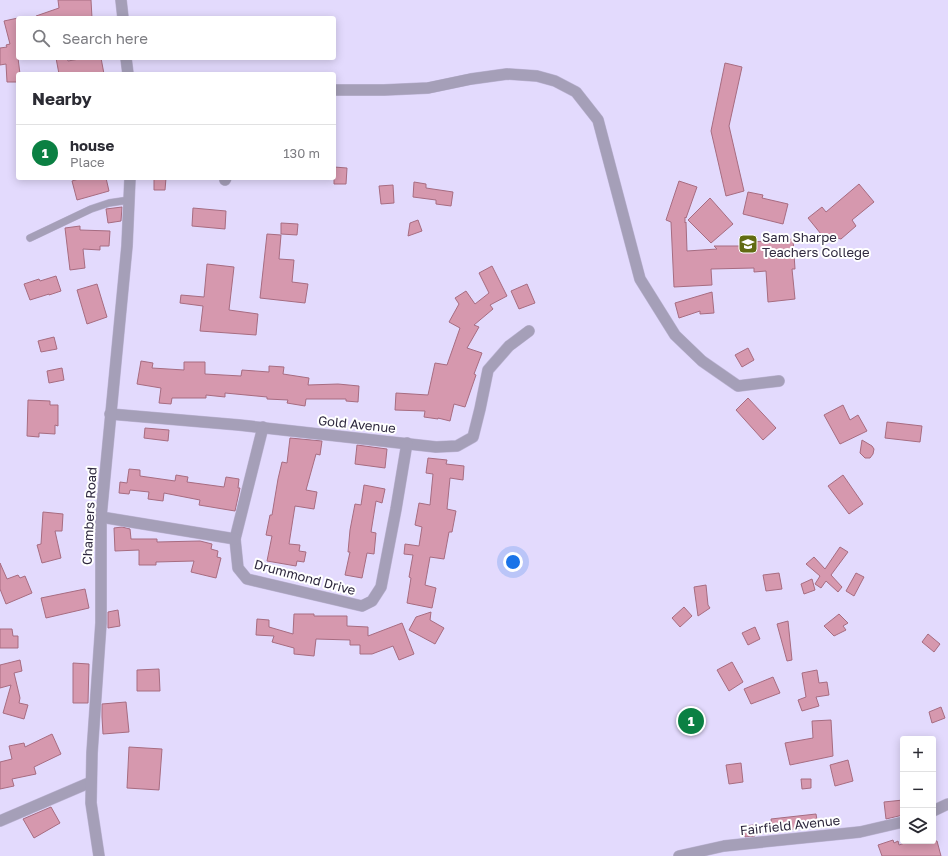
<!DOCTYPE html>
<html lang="en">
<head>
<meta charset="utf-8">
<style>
	body { margin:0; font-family:"Golos Text",sans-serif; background:#f7f7f7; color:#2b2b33 }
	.controls { position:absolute; right:12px; bottom:12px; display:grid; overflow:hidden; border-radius:4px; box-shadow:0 2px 10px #0003 }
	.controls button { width:36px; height:36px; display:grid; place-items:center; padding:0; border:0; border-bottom:1px solid #e1e1e2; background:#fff; color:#2b2b33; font:20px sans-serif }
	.you { position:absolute; left:513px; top:562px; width:14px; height:14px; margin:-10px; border:3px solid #fff; border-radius:50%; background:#1a73e8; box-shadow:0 0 0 6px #1a73e833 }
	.badge { display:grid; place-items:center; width:26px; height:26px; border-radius:50%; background:#0b8043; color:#fff; font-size:13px; font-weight:700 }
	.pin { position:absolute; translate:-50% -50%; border:2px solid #fff; box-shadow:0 1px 4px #0006 }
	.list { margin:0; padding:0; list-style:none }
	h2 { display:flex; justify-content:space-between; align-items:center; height:52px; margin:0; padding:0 16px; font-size:17px }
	h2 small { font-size:13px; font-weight:400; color:#7c7c81 }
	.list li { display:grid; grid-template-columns:26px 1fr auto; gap:12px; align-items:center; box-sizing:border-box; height:56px; padding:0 16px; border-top:1px solid #e1e1e2 }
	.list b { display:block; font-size:15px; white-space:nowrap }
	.list p { margin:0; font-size:13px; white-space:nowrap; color:#7c7c81 }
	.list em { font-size:13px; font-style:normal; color:#7c7c81 }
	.icon { flex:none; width:22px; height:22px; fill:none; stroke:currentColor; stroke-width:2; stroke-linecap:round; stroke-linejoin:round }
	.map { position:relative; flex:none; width:948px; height:856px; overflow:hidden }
	.search { position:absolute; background:#fff; box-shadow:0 2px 10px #0003; left:16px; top:16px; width:320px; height:44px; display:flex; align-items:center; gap:10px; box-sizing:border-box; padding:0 14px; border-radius:4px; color:#7c7c81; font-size:15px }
	.panel { position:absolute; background:#fff; box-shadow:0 2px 10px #0003; left:16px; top:72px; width:320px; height:108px; border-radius:4px }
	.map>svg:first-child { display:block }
	.building { fill:#d698ae; stroke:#a76c81 }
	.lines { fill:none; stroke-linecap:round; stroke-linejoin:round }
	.service-casing { stroke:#bfb6d7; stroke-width:8 }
	.minor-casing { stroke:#bfb6d7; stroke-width:12 }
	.tertiary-casing { stroke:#bfb6d7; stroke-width:12 }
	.service { stroke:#a59fb8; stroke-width:7 }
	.minor { stroke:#a59fb8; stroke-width:11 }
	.tertiary { stroke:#a59fb8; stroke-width:11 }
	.labels { text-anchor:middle; stroke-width:4; stroke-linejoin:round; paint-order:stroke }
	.poi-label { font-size:13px; fill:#2e283e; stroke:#fff; text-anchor:start }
	.street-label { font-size:13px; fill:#2e283e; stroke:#fff }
</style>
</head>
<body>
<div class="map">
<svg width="948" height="856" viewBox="0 0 948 856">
	<rect width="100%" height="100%" fill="#e3dafd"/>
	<g class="building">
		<path d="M58,0h33l1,18h-56v-2l23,-8z"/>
		<path d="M18,18v40l2,16h-2v8h-11l-1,-18 -6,1v-17l7,-1 -1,-2 4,-1 -6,-23z"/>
		<path d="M56,58h11l1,3 17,-3h16l3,16h-45z"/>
		<path d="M725,63l17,4 -13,59 15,65 -18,5 -15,-65z"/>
		<path d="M334,167l13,1 -1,16h-12z"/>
		<path d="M82,178h24l3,13 -32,9 -5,-19z"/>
		<path d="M154,178h12l-1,12h-11z"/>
		<path d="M679,181l18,6 -11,31 -1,-1v6l1,-1 1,29 30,-2 -3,-3h38v-4l41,-3 2,30h-3l3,30 -27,3 -2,-31 -12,1v-4l-43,1 1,16 -38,2 -3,-65 -5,-2z"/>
		<path d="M414,182l12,2v4l27,4 -2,14 -15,-2v-4l-23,-3z"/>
		<path d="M859,184l15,18 -22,18 4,6 -15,13 -20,-5 -13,-16 14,-11 4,5z"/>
		<path d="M393,185l1,18 -13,1 -2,-18z"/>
		<path d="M748,192l15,3 -1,3 26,6 -5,20 -40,-10z"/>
		<path d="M710,198l23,26 -22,19 -23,-23z"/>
		<path d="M122,207l-1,14 -13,2 -2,-14z"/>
		<path d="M193,208l33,3 -1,18 -33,-3z"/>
		<path d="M418,220l4,11 -14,5 2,-13z"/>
		<path d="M281,223l17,1 -1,11 -16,-1z"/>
		<path d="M80,226v4l30,1 -1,15h-9v4l-17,-1 2,19 -15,2 -5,-42z"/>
		<path d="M267,234l14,1 -2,24 15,1 -2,22 16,2 -3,19 -45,-5z"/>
		<path d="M207,264l27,3 -5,43 29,4 -2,21 -56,-4 3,-25 -23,-3 1,-8 23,2z"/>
		<path d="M492,266l15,30 -17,9 3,4 -19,16 5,2 -12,21 15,5 -8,21 2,1 -11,32 -11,-3 -4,17 -12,-3v1l-14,-2 1,-6 -30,-1 1,-17 32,2 7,-32 12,2 13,-37 -11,-6 10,-18 -4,-6 11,-7 9,13 14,-11 -10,-20z"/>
		<path d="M56,276l5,15 -12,4v-1l-19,6 -6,-16 15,-5 1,2z"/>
		<path d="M97,284l10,33 -20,7 -10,-34z"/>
		<path d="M527,284l8,19 -16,6 -8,-18z"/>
		<path d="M712,292l2,21 -14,1v-3l-21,7 -4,-15z"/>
		<path d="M54,337l3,12 -16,3 -3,-11z"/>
		<path d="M748,348l6,12 -12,7 -7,-12z"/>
		<path d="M141,361l12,2 -1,5 32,2v-8h21v12l36,2 1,-6 27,2v-6l15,1 -1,7 26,4 -1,7 30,-1 21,2 -1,16 -12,-1v-2h-40l-1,7 -18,-3 1,-3 -21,-1v-2l-42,-4v4l-19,-2v3h-34l-1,6 -12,-1 2,-15 -24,-4z"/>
		<path d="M62,368l2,12 -15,3 -2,-12z"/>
		<path d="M748,398l28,30 -13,12 -27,-30z"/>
		<path d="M28,400l22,1v4h8v21l-3,-1v9l-16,-1v4l-12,-1z"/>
		<path d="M843,405l7,15 8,-5 9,16 -27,13 -16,-29z"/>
		<path d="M887,422l35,4 -2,16 -35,-4z"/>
		<path d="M145,428l24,2 -1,11 -24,-3z"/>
		<path d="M290,438l32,3 -2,14 -4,-1 -10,36 11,2 -3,17 -19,-3 -6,38 11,1 -1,6 7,1 -2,10 -7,-1 -1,5 -29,-5 5,-25 -6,-1 4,-20h2l6,-36 4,-17 5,1z"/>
		<path d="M862,440l10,6 2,3 -1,5 -3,4h-5l-5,-5z"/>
		<path d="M357,445l30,4 -2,19 -30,-4z"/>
		<path d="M428,458l19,2 -1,4 18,2 -1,14 -13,-2 -3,31 9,2 -4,21h-3l-5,27 -14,-2 -5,28 11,3 -4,20 -25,-5 4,-25 -2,-1 4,-22 -9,-1 1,-10 14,2 3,-19 -7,-2 4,-22 11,2 3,-31 -7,-1z"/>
		<path d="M129,469l11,1v6l35,5 1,-6 12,2 -1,5 37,5 2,-10 13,2 -1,9h2l-5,23 -36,-6 1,-5 -36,-7 -1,8 -15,-2 1,-7 -19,-2 -1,4 -10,-1 1,-11 7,1z"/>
		<path d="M843,475l20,29 -14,10 -21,-28z"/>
		<path d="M364,485l21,4 -3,14 -6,-2 -5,31 5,1 -2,21 -7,-1 -5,25 -17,-3 5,-23h-2l2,-22 5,-26 6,1z"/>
		<path d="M43,512l20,2 -1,17h-7l6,27 -19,5 -5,-18 4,-1z"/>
		<path d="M122,527l8,2 1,10h26v3l43,-1 12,3 -1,5 7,2 -1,6 4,1 -5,20 -25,-6 3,-11 -38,1v3h-17v-15l-24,1 -1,-23z"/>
		<path d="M840,547l8,5 -17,23 11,12 -4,5 -12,-11 -5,7 -6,-4 5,-8 -14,-12 8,-7 11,12z"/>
		<path d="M0,563l7,16 11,-4 2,3 5,-2 7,17 -26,11 -6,-15z"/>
		<path d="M779,573l3,16 -16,2 -3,-16z"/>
		<path d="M856,573l8,4 -10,19 -8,-5z"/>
		<path d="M812,579l3,11 -11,4 -3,-10z"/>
		<path d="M706,585l2,20 2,3 -12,8 -4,-29z"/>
		<path d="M85,589l4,19 -43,10 -5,-20z"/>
		<path d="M684,607l8,9 -12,11 -8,-9z"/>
		<path d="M118,610l2,16 -12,2v-16z"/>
		<path d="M431,612l-1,8 14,8 -9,16 -26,-14 7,-13z"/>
		<path d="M294,614h20v2h33v10l21,1v9l34,-13 12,31 -15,6 -6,-14 -21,8h-12v-9h-10v-5l-34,-1 -2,17 -20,-2v-6l-22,-6 2,-6 -18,-1 1,-16 12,1v7l24,7z"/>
		<path d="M839,614l9,9 -5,3 3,4 -12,6 -10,-10z"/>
		<path d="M788,621l4,39 -5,1 -10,-37z"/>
		<path d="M755,627l5,12 -12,6 -6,-12z"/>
		<path d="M0,629h12l1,7h5v12h-18z"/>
		<path d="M928,634l12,10 -6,8 -12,-10z"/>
		<path d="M20,660l2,11 -8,2 6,25 -1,5 9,2 -4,14 -21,-6 8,-28 -11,3v-23z"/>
		<path d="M732,662l11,20 -14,9 -12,-21z"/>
		<path d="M73,663l16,1 -1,39h-15z"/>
		<path d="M159,669l1,22h-23v-21z"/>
		<path d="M817,670l2,13 8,-1 2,13 -13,2 3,9 -17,5 -4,-11 8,-3 -4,-24z"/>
		<path d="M773,677l7,16 -29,11 -7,-15z"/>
		<path d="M126,702l3,30 -26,2 -1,-17v-13z"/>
		<path d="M941,707l4,11 -13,5 -3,-11z"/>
		<path d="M696,713l4,10 -14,6 -4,-10z"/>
		<path d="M831,720l2,36 -43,9 -5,-22 28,-5 -1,-17z"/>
		<path d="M52,734l9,20 -27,13 2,7 -24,5 2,7 -14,3v-27l12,-3 -3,-13 15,-3 1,4z"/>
		<path d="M129,747l33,2 -3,41 -32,-2z"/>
		<path d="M848,760l5,21 -18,5 -5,-21z"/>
		<path d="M741,763l2,19 -14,2 -3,-19z"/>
		<path d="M801,779h10v9l-9,1z"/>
		<path d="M903,800v15l-17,4 -2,-17z"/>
		<path d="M51,807l9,16 -26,15 -11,-19z"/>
		<path d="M816,814l2,12 -45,6 -2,-13z"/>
		<path d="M754,825l1,11 -10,1 -1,-11z"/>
		<path d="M893,840l1,3 4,-2 1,4 12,-4h26l4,15h-59l-4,-11z"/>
	</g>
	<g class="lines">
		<g class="service-casing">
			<path id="service" d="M30,238l61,-29 18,-6 20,-3"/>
		</g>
		<g class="minor-casing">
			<g id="minor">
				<path d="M334,90h50l44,-2 43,-9 36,-5 30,2 18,5 21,11 22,28 42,159 35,56 27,26 36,25 41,-5"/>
				<path d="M225,180l1,-2"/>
				<path d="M110,414l129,11 197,22 21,-1 16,-9 7,-28 8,-39 21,-24 20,-15"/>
				<path d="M263,427l-28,112 3,29 9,11 115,27 10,-5 9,-14 15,-78 11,-66"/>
				<path d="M101,517l134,22"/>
				<path d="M0,821l91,-39"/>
			</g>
		</g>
		<g class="tertiary-casing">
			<g id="tertiary">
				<path d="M121,0l2,18"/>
				<path d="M126,58l2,16"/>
				<path d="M933,811l15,-7"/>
				<path d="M99,856l-8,-53 1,-50 9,-130v-106l26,-271 3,-68"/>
				<path d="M679,856l45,-10 136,-14 43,-10"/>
			</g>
		</g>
		<use href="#service" class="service"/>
		<use href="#minor" class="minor"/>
		<use href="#tertiary" class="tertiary"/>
	</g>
	<defs>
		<g id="university-square" transform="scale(1)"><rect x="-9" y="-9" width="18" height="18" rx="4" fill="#616b12" stroke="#fff"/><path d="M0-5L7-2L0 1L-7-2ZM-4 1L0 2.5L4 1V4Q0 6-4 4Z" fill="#fff"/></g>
	</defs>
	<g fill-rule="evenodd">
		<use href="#university-square" x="748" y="244"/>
	</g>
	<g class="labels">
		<g class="poi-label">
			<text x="762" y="242">Sam Sharpe<tspan x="762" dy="15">Teachers College</tspan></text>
		</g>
		<g class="street-label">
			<text transform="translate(357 424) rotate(6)" y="5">Gold Avenue</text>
			<text transform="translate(89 516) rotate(-87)" y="5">Chambers Road</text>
			<text transform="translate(305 577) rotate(15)" y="5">Drummond Drive</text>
			<text transform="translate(790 825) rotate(-6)" y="5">Fairfield Avenue</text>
		</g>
	</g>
</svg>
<div class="controls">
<button>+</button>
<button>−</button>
<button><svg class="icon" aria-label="layers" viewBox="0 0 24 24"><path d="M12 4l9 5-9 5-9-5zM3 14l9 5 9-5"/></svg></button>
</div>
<div class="you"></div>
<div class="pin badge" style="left:691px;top:721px">1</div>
<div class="search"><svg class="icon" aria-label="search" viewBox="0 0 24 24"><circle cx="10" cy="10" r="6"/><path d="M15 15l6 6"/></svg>Search here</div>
<section class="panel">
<h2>Nearby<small></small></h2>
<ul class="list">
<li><span class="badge">1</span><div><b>house</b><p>Place</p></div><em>130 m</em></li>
</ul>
</section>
</div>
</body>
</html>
